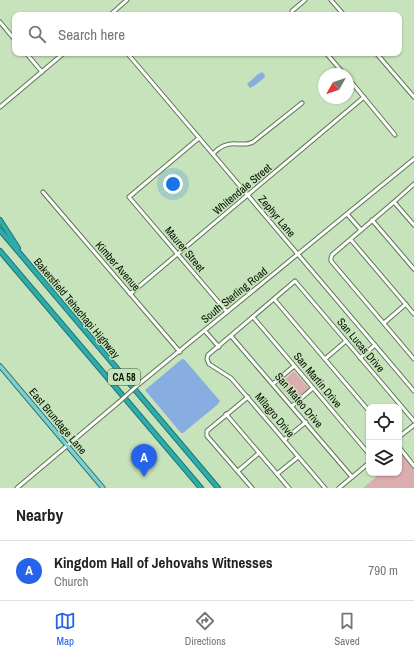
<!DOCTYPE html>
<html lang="en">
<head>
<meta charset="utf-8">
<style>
	body { margin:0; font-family:"Archivo Narrow",sans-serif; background:#f2f2f2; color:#222 }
	.controls { position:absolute; right:12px; bottom:12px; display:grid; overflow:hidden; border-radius:8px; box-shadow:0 1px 3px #0004 }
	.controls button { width:36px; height:36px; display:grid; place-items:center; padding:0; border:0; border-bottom:1px solid #e0e0e0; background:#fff; color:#222; font:20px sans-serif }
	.compass { position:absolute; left:318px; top:68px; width:36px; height:36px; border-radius:50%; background:#fff; box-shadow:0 1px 3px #0004; rotate:230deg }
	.you { position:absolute; left:173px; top:184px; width:14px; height:14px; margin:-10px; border:3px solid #fff; border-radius:50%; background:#1a73e8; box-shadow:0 0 0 6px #1a73e833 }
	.badge { display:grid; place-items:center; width:26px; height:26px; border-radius:50%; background:#2563eb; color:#fff; font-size:13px; font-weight:700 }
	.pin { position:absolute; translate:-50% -33px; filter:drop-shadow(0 1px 2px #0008) }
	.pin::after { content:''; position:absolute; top:21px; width:14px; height:12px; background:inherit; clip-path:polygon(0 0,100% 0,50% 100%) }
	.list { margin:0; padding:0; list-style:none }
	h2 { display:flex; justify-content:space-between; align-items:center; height:52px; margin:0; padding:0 16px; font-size:17px }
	h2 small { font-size:13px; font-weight:400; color:#767676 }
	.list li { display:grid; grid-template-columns:26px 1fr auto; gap:12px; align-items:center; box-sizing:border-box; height:60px; padding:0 16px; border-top:1px solid #e0e0e0 }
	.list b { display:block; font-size:15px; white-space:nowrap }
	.list p { margin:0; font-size:13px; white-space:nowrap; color:#767676 }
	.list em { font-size:13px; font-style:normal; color:#767676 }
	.icon { flex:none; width:22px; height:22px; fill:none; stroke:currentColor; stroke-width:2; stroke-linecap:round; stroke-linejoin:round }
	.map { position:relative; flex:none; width:414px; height:488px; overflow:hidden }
	.search { position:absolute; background:#fff; box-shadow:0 1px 3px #0004; left:12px; right:12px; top:12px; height:44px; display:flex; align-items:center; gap:10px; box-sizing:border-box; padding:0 14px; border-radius:8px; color:#767676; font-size:15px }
	.sheet { height:112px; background:#fff }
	nav { display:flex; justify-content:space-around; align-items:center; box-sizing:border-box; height:56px; border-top:1px solid #e0e0e0; background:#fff; font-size:11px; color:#767676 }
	nav a { display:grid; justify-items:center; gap:2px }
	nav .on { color:#2563eb }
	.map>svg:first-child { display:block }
	.green { fill:#dcadae }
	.water { fill:#88ade1 }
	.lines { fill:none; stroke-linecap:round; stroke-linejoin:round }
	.minor-casing { stroke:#5c7652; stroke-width:5 }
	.major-casing { stroke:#217572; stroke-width:5.5 }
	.highway-casing { stroke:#217572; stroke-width:6 }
	.minor { stroke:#fff; stroke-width:3 }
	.major { stroke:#82cdce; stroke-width:3.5 }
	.highway { stroke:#2eabad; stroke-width:4 }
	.minor-bridge-casing { stroke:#5c7652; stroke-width:5; stroke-linecap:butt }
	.minor-bridge { stroke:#fff; stroke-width:3 }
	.labels { text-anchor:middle; stroke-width:3; stroke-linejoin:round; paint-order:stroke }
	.shield { fill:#c6e3bb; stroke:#41503b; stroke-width:1 }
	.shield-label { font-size:10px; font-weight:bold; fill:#081104 }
	.street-label { font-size:11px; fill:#081104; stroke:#c6e3bb }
</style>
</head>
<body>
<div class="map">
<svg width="414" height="488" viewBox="0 0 414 488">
	<rect width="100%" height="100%" fill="#c6e3bb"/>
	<g class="green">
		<path d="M294,371l15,17 -15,14 -15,-17z"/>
		<path d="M403,455l11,13v20h-51l18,-15h18v-15z"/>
	</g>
	<g class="water">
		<path d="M262,72l3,3 -1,3 -10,8 -4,2 -3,-4 10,-9z"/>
		<path d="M182,359h2l36,42 -3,4 -34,28h-2l-36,-43z"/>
	</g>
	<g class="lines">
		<g class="minor-casing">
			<g id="minor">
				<path d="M331,0l13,15"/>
				<path d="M292,11l13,-11"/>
				<path d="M110,15l17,-15"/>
				<path d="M0,22l15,18"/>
				<path d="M26,53l16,19"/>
				<path d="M127,53l287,338"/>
				<path d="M326,53l18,21"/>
				<path d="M376,53l38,44"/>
				<path d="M348,78l47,57"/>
				<path d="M0,107l64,-54"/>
				<path d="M199,138l-70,59 98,115"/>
				<path d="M213,154c6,-7 14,-11 24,-10 6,0 11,1 16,-2l49,-39"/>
				<path d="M414,184l-20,18 -62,53 -1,3v3l83,98"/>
				<path d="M43,192l137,160"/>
				<path d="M394,202l20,23"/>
				<path d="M347,214l14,16"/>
				<path d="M372,220l42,49"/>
				<path d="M351,240l63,74"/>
				<path d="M130,294l234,-197"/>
				<path d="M274,299l95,112"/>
				<path d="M253,317l116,137"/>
				<path d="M384,323l22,-19"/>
				<path d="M205,331l14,16"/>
				<path d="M231,336l121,141"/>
				<path d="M360,358l15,-13"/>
				<path d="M325,359l21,-18"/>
				<path d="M139,384l275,-225"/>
				<path d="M273,384l21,-18"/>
				<path d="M248,397l-41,34v5l45,52"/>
				<path d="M292,406l21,-18"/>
				<path d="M226,414l63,74"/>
				<path d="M399,437l15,-12"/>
				<path d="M284,440l22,-18"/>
				<path d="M399,447l15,19"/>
				<path d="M238,471l21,-18"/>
				<path d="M277,474l21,-17"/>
				<path d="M17,488l102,-86"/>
				<path d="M325,488l-94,-110 -22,-14 -2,-5 1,-4 87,-74 119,140"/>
				<path d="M339,488l30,-25"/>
			</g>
		</g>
		<g class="major-casing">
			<path id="major" d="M0,366l103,122"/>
		</g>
		<g class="highway-casing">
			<g id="highway">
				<path d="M0,220l18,28"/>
				<path d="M0,230l218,258"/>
				<path d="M0,251l201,237"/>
			</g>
		</g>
		<use href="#minor" class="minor"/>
		<use href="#major" class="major"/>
		<use href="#highway" class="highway"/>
		<g class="minor-bridge-casing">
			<path id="minor-bridge" d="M119,402l20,-18"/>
		</g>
		<use href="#minor-bridge" class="minor-bridge"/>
	</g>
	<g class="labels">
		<rect class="shield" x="108" y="369" width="32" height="16" rx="3"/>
		<g class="shield-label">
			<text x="124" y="381">CA 58</text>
		</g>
		<g class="street-label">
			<text transform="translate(242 189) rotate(-40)" y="4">Whitendale Street</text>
			<text transform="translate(277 216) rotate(50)" y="4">Zephyr Lane</text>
			<text transform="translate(185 249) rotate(50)" y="4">Maurer Street</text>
			<text transform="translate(118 266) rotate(49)" y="4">Kimber Avenue</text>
			<text transform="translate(234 295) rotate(-39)" y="4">South Sterling Road</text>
			<text transform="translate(77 308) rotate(50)" y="4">Bakersfield Tehachapi Highway</text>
			<text transform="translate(361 345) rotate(50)" y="4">San Lucas Drive</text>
			<text transform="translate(318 380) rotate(50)" y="4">San Martin Drive</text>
			<text transform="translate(299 400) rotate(50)" y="4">San Mateo Drive</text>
			<text transform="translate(275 415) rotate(50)" y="4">Milagro Drive</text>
			<text transform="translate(58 421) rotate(50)" y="4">East Brundage Lane</text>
		</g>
	</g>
</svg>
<div class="controls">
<button><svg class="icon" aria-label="locate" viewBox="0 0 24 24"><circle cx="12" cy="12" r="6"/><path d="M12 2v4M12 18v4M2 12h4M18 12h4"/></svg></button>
<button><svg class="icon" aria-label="layers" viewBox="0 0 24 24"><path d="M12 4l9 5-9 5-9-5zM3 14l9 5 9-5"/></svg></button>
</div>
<svg class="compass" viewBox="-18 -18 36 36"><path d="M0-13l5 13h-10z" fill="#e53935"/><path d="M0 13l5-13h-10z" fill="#767676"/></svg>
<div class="you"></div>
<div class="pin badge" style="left:144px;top:477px">A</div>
<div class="search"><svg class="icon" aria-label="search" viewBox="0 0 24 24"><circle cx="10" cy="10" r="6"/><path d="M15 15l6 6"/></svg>Search here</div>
</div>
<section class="sheet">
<h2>Nearby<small></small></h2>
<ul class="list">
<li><span class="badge">A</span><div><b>Kingdom Hall of Jehovahs Witnesses</b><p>Church</p></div><em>790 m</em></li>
</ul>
</section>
<nav>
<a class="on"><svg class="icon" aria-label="map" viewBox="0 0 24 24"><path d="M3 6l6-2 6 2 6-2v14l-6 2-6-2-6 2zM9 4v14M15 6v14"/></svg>Map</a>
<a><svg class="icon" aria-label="directions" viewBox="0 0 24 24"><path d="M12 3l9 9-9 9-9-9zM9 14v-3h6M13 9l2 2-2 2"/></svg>Directions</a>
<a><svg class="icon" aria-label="saved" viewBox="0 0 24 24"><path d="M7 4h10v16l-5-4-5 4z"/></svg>Saved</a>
</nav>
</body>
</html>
